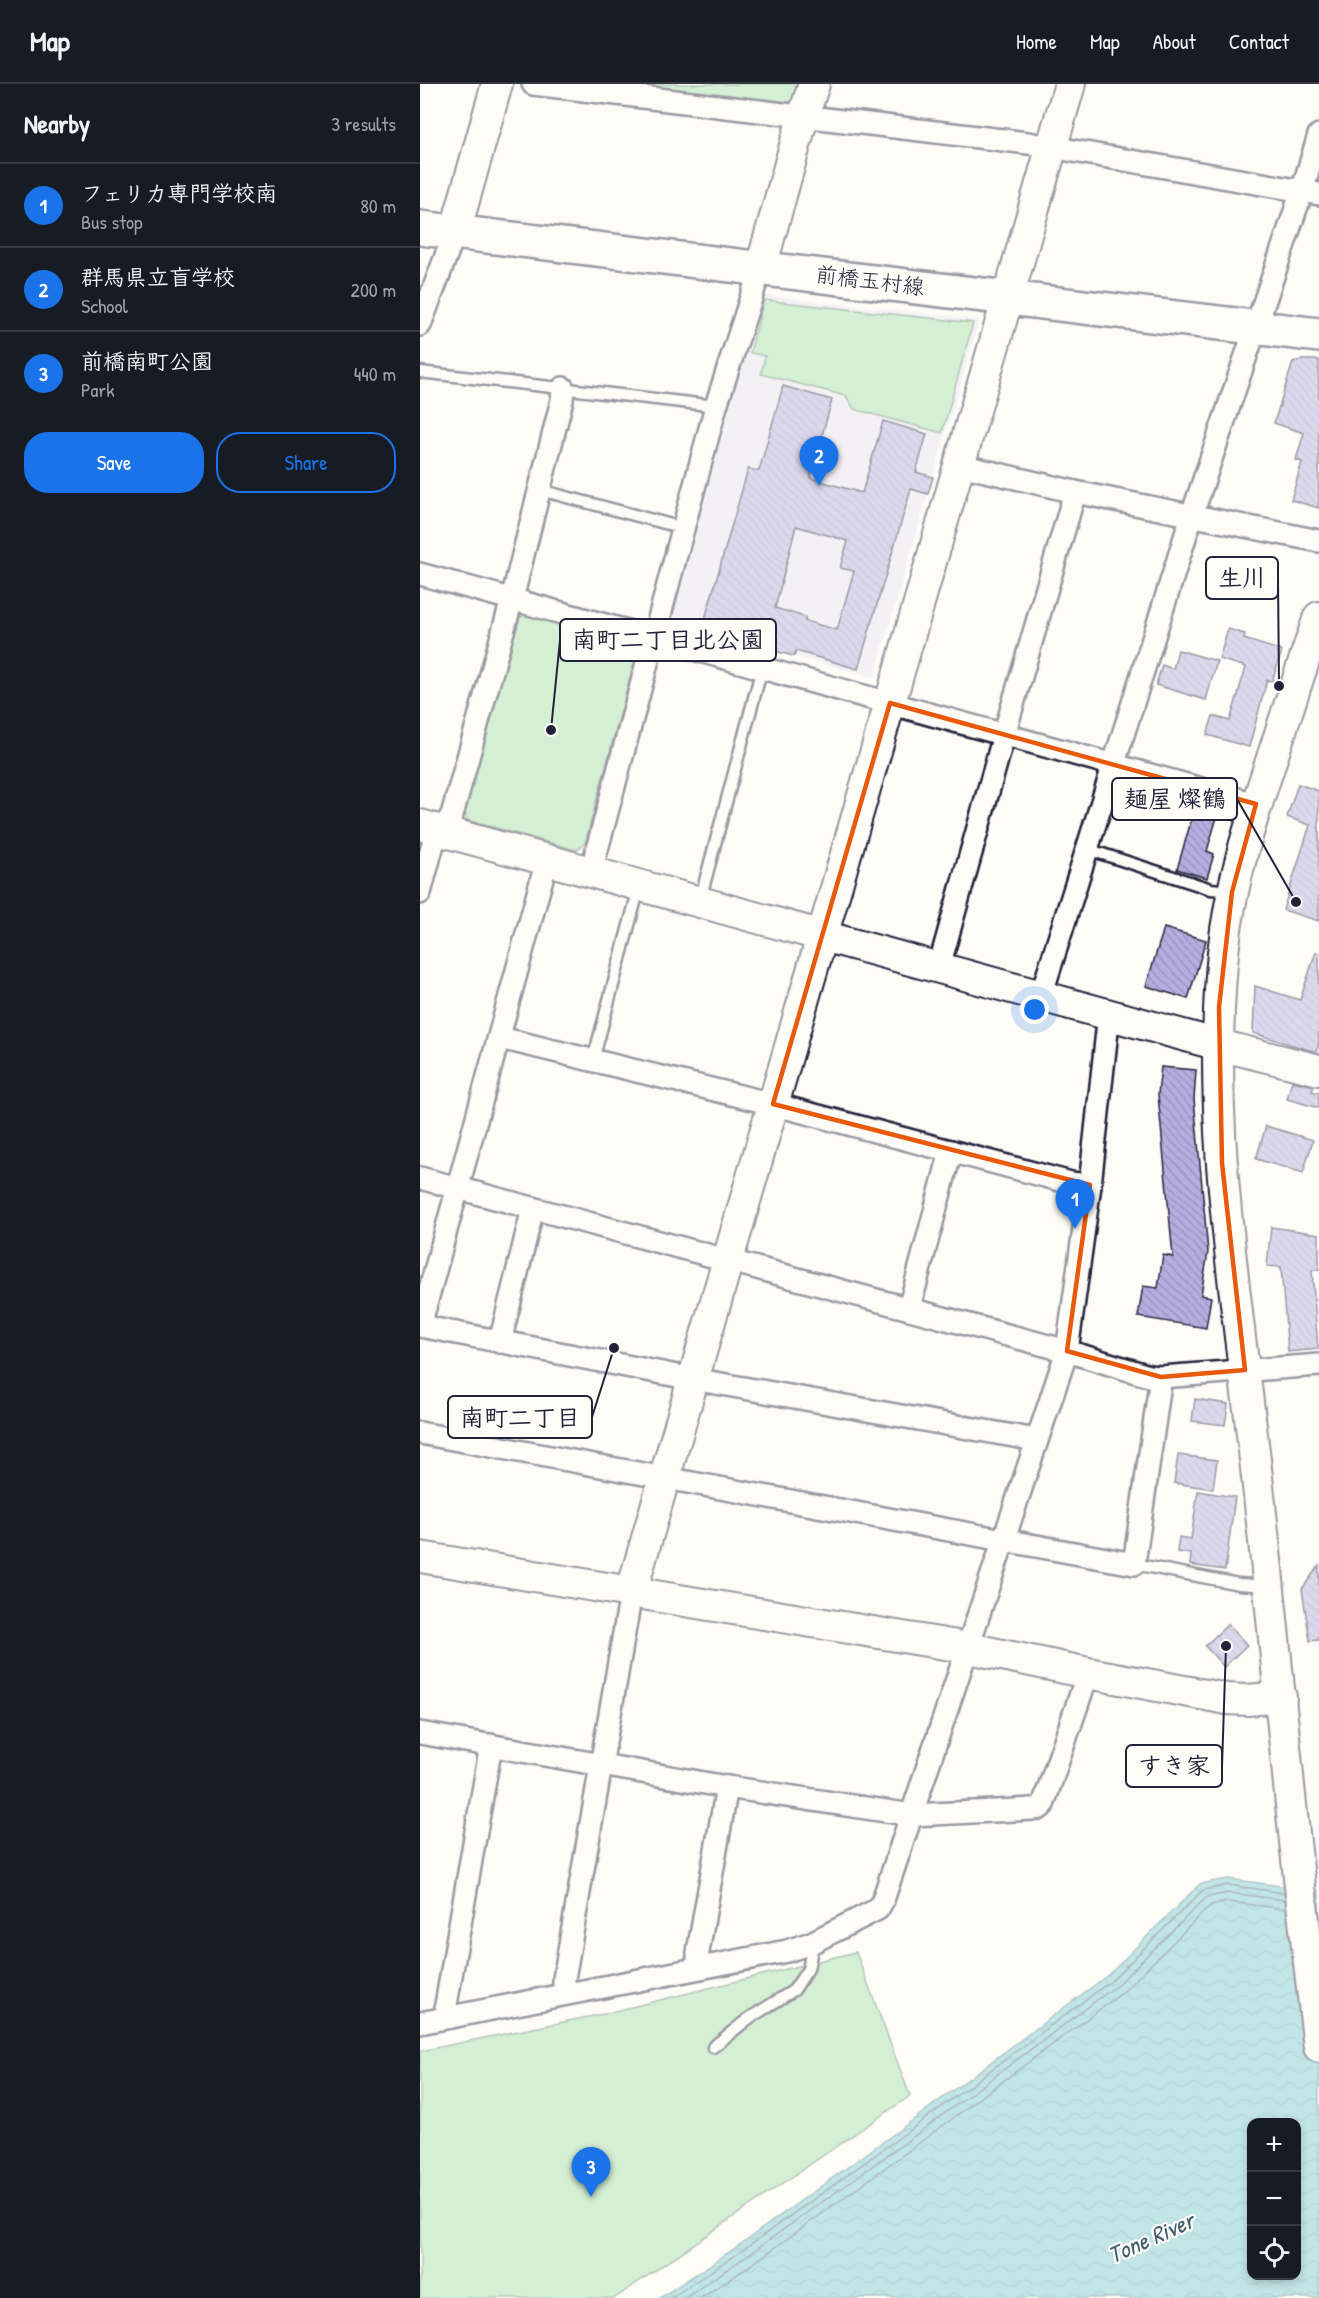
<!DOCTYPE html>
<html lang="en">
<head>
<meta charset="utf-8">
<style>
	body { margin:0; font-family:"Patrick Hand","Klee One",sans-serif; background:#242831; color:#f1f3f6 }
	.controls { position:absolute; right:18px; bottom:18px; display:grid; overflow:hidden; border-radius:12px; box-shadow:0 3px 9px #0003 }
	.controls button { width:54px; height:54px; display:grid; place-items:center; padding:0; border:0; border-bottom:2px solid #363941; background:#171b24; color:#f1f3f6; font:30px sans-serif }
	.you { position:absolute; left:615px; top:926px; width:21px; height:21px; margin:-15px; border:4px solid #fff; border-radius:50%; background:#1a73e8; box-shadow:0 0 0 9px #1a73e833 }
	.badge { display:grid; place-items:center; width:39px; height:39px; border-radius:50%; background:#1a73e8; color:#fff; font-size:20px; font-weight:700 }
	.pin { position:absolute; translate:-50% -50px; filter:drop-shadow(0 2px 3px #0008) }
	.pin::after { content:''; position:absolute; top:32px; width:21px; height:18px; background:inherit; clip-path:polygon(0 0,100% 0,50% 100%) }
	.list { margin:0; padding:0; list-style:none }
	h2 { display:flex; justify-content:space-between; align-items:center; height:78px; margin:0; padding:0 24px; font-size:26px }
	h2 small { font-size:20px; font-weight:400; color:#9ea1a6 }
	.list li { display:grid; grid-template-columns:39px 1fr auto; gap:18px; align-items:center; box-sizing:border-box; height:84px; padding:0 24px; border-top:2px solid #363941 }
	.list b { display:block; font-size:22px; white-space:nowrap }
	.list p { margin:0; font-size:20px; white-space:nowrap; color:#9ea1a6 }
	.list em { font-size:20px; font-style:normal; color:#9ea1a6 }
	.actions { display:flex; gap:12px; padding:18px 24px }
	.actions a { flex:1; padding:14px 0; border:2px solid #1a73e8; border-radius:24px; text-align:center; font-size:21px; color:#1a73e8 }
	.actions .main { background:#1a73e8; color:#fff }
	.icon { flex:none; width:33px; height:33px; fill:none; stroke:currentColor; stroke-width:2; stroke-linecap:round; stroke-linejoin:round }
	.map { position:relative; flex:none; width:899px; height:2214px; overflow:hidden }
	header { display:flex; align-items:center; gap:36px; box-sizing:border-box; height:84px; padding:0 30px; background:#171b24; border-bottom:2px solid #363941 }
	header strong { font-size:28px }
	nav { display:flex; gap:33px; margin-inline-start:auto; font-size:21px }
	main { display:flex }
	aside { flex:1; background:#171b24 }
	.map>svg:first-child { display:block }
	.built { fill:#e7e5f0 }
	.green { fill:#a2e1a9; stroke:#628272; stroke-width:1.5 }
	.water { fill:url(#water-waves); stroke:#578794; stroke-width:1.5; fill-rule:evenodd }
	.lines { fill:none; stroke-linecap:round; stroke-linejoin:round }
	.shore { stroke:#456677; stroke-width:1.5 }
	.building { fill:url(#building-back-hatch); stroke:#22223b; stroke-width:1.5; fill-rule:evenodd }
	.lane-casing { stroke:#22223b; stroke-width:15 }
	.street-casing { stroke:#22223b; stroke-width:26 }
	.secondary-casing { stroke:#22223b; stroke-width:34 }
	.primary-casing { stroke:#22223b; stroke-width:38 }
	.lane { stroke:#fdfcf7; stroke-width:10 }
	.street { stroke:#fdfcf7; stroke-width:21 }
	.secondary { stroke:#fdfcf7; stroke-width:30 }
	.primary { stroke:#fdfcf7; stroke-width:33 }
	.marked { fill:none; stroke:#e8590c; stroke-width:4.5; stroke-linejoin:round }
	.labels { text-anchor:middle; stroke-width:4.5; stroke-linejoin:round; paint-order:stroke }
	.street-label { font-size:22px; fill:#22223b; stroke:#fdfcf7 }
	.water-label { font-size:24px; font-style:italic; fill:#415d6f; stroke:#fdfcf7 }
	.leader { fill:none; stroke:#22223b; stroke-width:2 }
	.callout-dot { fill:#22223b; stroke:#fdfcf7; stroke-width:2 }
	.callout { fill:#fdfcf7; stroke:#22223b; stroke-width:2 }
	.callout-label { font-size:24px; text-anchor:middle; font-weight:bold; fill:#22223b }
</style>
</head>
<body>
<header>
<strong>Map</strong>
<nav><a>Home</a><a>Map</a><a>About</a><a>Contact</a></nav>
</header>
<main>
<aside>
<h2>Nearby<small>3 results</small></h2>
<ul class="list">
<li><span class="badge">1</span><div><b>フェリカ専門学校南</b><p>Bus stop</p></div><em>80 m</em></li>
<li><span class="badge">2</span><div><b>群馬県立盲学校</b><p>School</p></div><em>200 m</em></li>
<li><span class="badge">3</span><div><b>前橋南町公園</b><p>Park</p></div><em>440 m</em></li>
</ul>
<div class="actions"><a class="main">Save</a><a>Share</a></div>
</aside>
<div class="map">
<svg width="899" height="2214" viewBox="0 0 899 2214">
	<defs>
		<pattern id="water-waves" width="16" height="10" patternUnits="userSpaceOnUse" patternTransform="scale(1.5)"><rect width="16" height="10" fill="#7acbd0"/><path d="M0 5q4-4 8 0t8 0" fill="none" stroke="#69aeb4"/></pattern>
		<pattern id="building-back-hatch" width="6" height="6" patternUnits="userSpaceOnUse" patternTransform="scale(1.5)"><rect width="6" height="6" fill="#b5aedf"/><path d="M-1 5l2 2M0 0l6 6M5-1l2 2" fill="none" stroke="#9b95c0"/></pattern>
	</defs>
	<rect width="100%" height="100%" fill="#fdfcf7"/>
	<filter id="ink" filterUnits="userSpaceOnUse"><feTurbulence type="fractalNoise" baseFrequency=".0167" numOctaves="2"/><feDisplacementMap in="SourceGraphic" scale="12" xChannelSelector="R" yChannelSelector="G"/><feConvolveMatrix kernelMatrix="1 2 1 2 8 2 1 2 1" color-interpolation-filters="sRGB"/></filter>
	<g filter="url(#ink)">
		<path class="built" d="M342,211l217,25 -105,357 -205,-54z"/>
		<g class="green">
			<path d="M209,0h177l-12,20z"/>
			<path d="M344,216l209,23 -31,110 -88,-24 -8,-13 -85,-22 4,-18 -15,-3z"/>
			<path d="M106,530l105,28 6,10 -52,191 -8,7 -110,-30 -3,-12 52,-188z"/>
			<path d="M436,1868l54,144 -295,202h-195v-247l183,-37z"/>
		</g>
		<path class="water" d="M808,1795l91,12v407h-659l78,-52 171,-123 199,-148 92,-91zM832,2038h44v154h-44z"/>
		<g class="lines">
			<g class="shore">
				<path d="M251,2214l70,-47 172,-123 199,-148 91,-90 26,-5 55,8"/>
				<path d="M265,2214l60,-41 172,-123 199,-148 91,-89 22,-4 56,7"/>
				<path d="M281,2214l50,-33 171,-124 200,-148 89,-88 18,-3 57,7"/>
			</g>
		</g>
		<g class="building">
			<path d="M882,276h17v148l-28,-8 11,-38 -6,-2 8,-27 -30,-10 19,-61z"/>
			<path d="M363,302l49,14 -22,78 52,15 21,-72 44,13 -11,38 17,5 -5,17 -17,-5 -53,180 -62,-18 -2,5 -47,-12 1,-5 -45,-13 45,-157 11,2zM376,442l52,15 -8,27 14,3 -17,59 -32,-9v-4l-30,-9z"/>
			<path d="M808,545l17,5 -1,5 38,12 -10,30 -5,-1 -18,67 -42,-12 6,-19 17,5 16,-54 -27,-8z"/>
			<path d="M758,566l39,11 -11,39 -50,-15 6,-20 11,4z"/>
			<path d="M878,700l21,7v130l-36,-11 27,-85 -23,-8z"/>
			<path d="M777,717l23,6 -13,44 7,3 -7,24 -30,-9z"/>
			<path d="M744,844l42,12 -18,59 -42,-13z"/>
			<path d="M896,868l3,1v91l-3,8 -63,-19 2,-47 45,14z"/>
			<path d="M741,983l35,3 -2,29 14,153 -7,43 10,2 -5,31 -68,-11 5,-31 15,2 5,-33 10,2 -15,-163z"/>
			<path d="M872,997l22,5 -2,5 7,2v15l-32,-9z"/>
			<path d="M846,1042l47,14 -10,33 -47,-14z"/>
			<path d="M851,1143l48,7v36h-7l6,79 -30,3 -7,-85 -14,-1z"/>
			<path d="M775,1315l33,5 -3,21 -33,-4z"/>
			<path d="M758,1371l39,5 -4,29 -39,-6z"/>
			<path d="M778,1407l37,6 -10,73 -35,-5 1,-11 -14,-2 2,-15 12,2z"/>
			<path d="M899,1481v75l-9,1 -8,-52z"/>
			<path d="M808,1540l19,21 -23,22 -19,-21z"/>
		</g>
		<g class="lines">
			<g class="lane-casing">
				<g id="lane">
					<path d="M0,288l296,34"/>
					<path d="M120,406l143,38"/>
					<path d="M667,765l124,40 19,2"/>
					<path d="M280,816l62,-232"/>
					<path d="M173,976l46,-172"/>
					<path d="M714,1480l105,20 28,2"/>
					<path d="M293,1963l35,-28 46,-29 14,-21 4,-20 -1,-6"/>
				</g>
			</g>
			<g class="street-casing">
				<g id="street">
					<path d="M113,0l495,59 291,51"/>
					<path d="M0,241l35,-93"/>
					<path d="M540,381l115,27 244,49"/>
					<path d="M0,490l836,230"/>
					<path d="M171,788l125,-466 45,-139"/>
					<path d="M0,809l13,-49 19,-29 60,-216 50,-199 1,-12"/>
					<path d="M519,883l65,-232 71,-243"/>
					<path d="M621,912l151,-481 110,-324 17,-56"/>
					<path d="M80,954l273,66 298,79 19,2"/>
					<path d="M0,1094l647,173 82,25 12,1 158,-12"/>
					<path d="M489,1225l42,-158"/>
					<path d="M0,1242l273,53 343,61"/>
					<path d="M0,1242l127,-466"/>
					<path d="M80,1258l33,-134"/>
					<path d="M0,1349l714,131 27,-187"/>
					<path d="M0,1649l307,54 185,28 121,-6 7,-1 3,-3 45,-132"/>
					<path d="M278,1883v-15l29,-165"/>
					<path d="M144,1910v-15l67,-386"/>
					<path d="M30,1933l-4,-12 45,-260"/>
					<path d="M0,1939l367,-72 24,-8 67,-34 5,-9 184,-549 23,-166 17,-154 5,-16"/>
				</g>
			</g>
			<g class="secondary-casing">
				<g id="secondary">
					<path d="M35,148l42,-148"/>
					<path d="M341,183l42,-150 11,-33"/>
					<path d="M899,533c-16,46 -31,92 -46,138 -22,66 -43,129 -50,198 -17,169 13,340 32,507 12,102 21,203 32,305 9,94 21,188 32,282"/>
					<path d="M0,741l799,220 100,25"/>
					<path d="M0,1473l549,91 119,25 139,26 21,1 33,-3"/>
					<path d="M211,1509l439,-1509"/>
				</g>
			</g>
			<g class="primary-casing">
				<path id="primary" d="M0,144l899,107"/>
			</g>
			<use href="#lane" class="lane"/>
			<use href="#street" class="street"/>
			<use href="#secondary" class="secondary"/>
			<use href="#primary" class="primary"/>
		</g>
	</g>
	<path d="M0 0H899V2214H0ZM470,619l366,101 -24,88 -13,115 3,156 23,207 -84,7 -94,-26 23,-166 -317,-81z" fill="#fdfcf7" fill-opacity=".55" fill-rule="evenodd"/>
	<path class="marked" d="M470,619l366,101 -24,88 -13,115 3,156 23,207 -84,7 -94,-26 23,-166 -317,-81z"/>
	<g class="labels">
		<g class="street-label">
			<text transform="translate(450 196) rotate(7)" y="8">前橋玉村線</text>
		</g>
		<g class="water-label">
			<text transform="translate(731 2154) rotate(-24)" y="8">Tone River</text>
		</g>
	</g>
	<path class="leader" d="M859 602L858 494M131 646L140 556M876 818L817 715M194 1264L172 1333M806 1562L802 1682"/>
	<g class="callout-dot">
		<circle cx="859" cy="602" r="6"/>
		<circle cx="131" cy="646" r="6"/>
		<circle cx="876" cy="818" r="6"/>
		<circle cx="194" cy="1264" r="6"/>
		<circle cx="806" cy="1562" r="6"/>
	</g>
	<g class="callout">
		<rect x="786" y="473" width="72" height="42" rx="6"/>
		<rect x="140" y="535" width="216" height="42" rx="6"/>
		<rect x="692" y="694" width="125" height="42" rx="6"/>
		<rect x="28" y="1312" width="144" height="42" rx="6"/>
		<rect x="706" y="1661" width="96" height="42" rx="6"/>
	</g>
	<g class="callout-label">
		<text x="822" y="502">生川</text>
		<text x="248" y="564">南町二丁目北公園</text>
		<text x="755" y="723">麺屋 燦鶴</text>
		<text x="100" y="1342">南町二丁目</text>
		<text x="754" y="1690">すき家</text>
	</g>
</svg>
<div class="controls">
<button>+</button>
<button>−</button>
<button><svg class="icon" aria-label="locate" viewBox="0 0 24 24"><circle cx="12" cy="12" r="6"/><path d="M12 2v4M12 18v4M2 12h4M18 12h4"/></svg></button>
</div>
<div class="you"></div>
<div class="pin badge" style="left:655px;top:1145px">1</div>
<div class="pin badge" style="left:399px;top:402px">2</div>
<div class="pin badge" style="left:171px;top:2113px">3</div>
</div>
</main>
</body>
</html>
